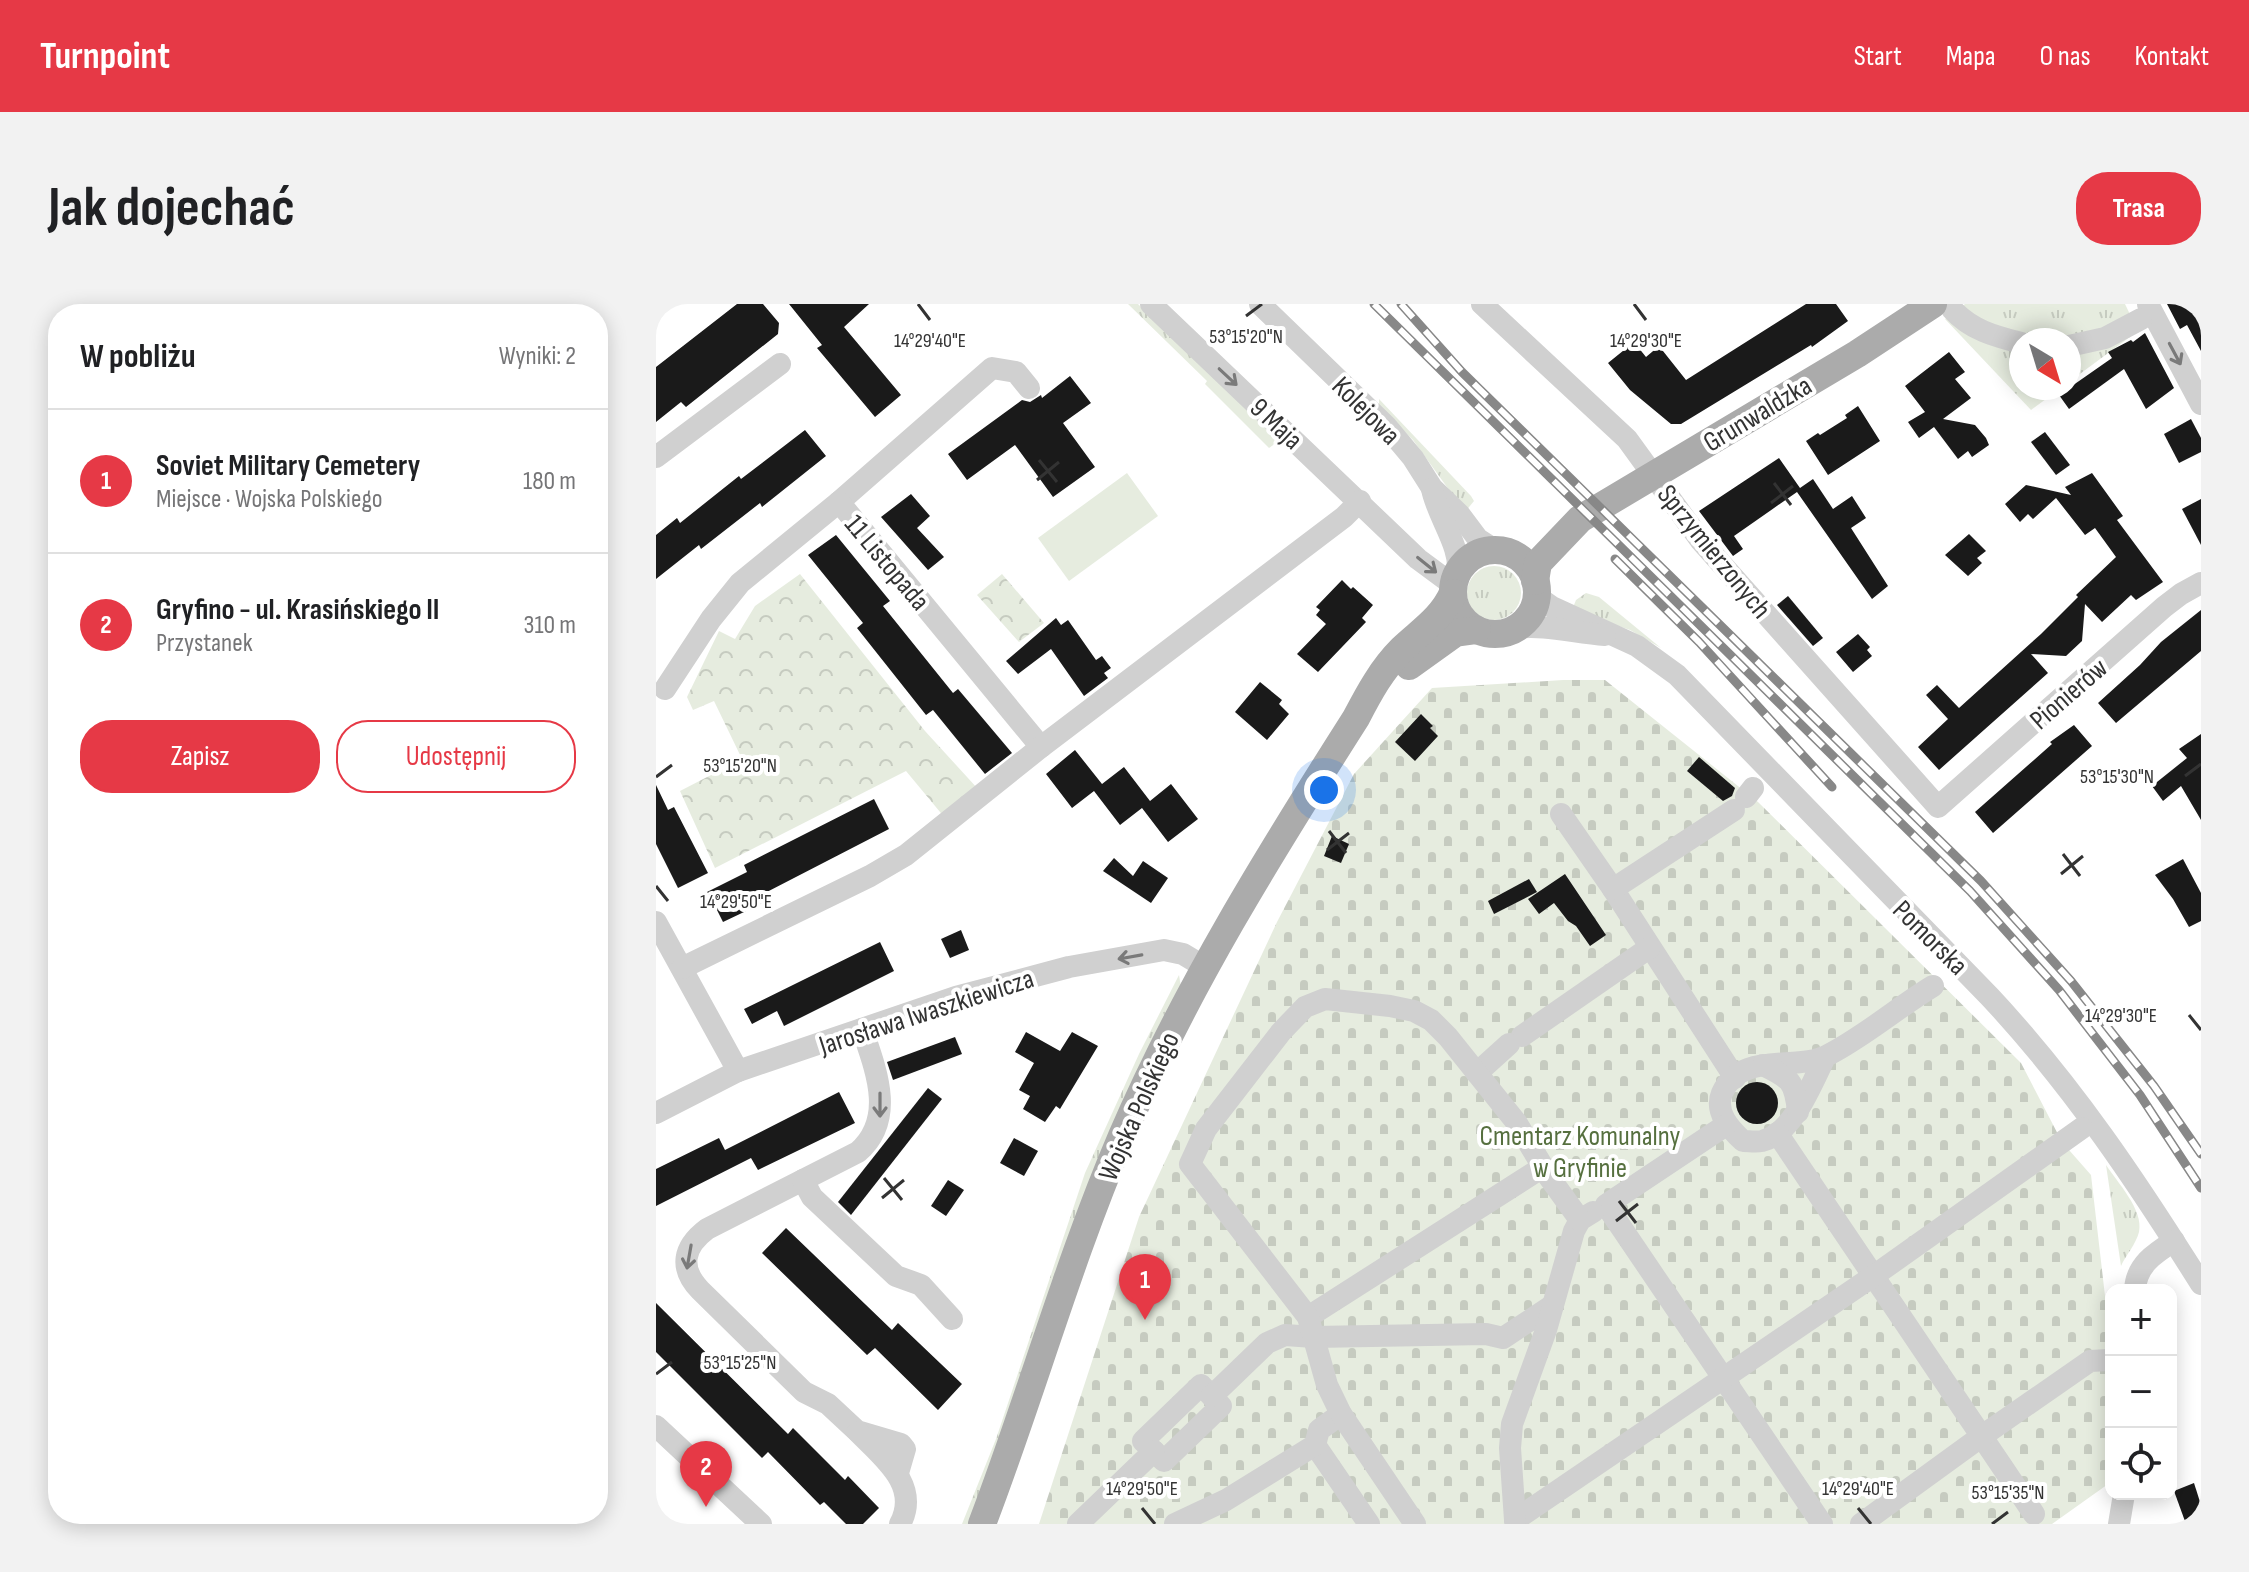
<!DOCTYPE html>
<html lang="pl">
<head>
<meta charset="utf-8">
<style>
	body { margin:0; font-family:"Sofia Sans Condensed",sans-serif; background:#f2f2f2; color:#202124 }
	.controls { position:absolute; right:24px; bottom:24px; display:grid; overflow:hidden; border-radius:16px; box-shadow:0 4px 20px #0003 }
	.controls button { width:72px; height:72px; display:grid; place-items:center; padding:0; border:0; border-bottom:2px solid #e0e0e0; background:#fff; color:#202124; font:40px sans-serif }
	.compass { position:absolute; left:1353px; top:24px; width:72px; height:72px; border-radius:50%; background:#fff; box-shadow:0 4px 20px #0003; rotate:142deg }
	.you { position:absolute; left:668px; top:486px; width:28px; height:28px; margin:-20px; border:6px solid #fff; border-radius:50%; background:#1a73e8; box-shadow:0 0 0 12px #1a73e833 }
	.badge { display:grid; place-items:center; width:52px; height:52px; border-radius:50%; background:#e63946; color:#fff; font-size:26px; font-weight:700 }
	.pin { position:absolute; translate:-50% -66px; filter:drop-shadow(0 2px 4px #0008) }
	.pin::after { content:''; position:absolute; top:42px; width:28px; height:24px; background:inherit; clip-path:polygon(0 0,100% 0,50% 100%) }
	.list { margin:0; padding:0; list-style:none }
	h2 { display:flex; justify-content:space-between; align-items:center; height:104px; margin:0; padding:0 32px; font-size:34px }
	h2 small { font-size:26px; font-weight:400; color:#757577 }
	.list li { display:grid; grid-template-columns:52px 1fr auto; gap:24px; align-items:center; box-sizing:border-box; height:144px; padding:0 32px; border-top:2px solid #e0e0e0 }
	.list b { display:block; font-size:30px; white-space:nowrap }
	.list p { margin:0; font-size:26px; white-space:nowrap; color:#757577 }
	.list em { font-size:26px; font-style:normal; color:#757577 }
	.actions { display:flex; gap:16px; padding:24px 32px }
	.actions a { flex:1; padding:18px 0; border:2px solid #e63946; border-radius:32px; text-align:center; font-size:28px; color:#e63946 }
	.actions .main { background:#e63946; color:#fff }
	.icon { flex:none; width:44px; height:44px; fill:none; stroke:currentColor; stroke-width:2; stroke-linecap:round; stroke-linejoin:round }
	.map { position:relative; flex:none; width:1545px; height:1220px; overflow:hidden; border-radius:32px }
	header { display:flex; align-items:center; gap:48px; box-sizing:border-box; height:112px; padding:0 40px; background:#e63946; color:#fff }
	header strong { font-size:38px }
	nav { display:flex; gap:44px; margin-inline-start:auto; font-size:28px }
	.intro { display:flex; align-items:center; justify-content:space-between; box-sizing:border-box; height:192px; padding:0 48px }
	h1 { margin:0; font-size:56px }
	.button { padding:20px 36px; border-radius:32px; background:#e63946; color:#fff; font-size:28px; font-weight:700 }
	main { display:flex; gap:48px; padding:0 48px }
	aside { flex:1; background:#fff; border-radius:32px; box-shadow:0 4px 20px #0003 }
	.map>svg:first-child { display:block }
	.grass { fill:url(#grass-tufts) }
	.forest { fill:url(#forest-crowns) }
	.cemetery { fill:url(#cemetery-stones) }
	.pitch { fill:#e6ecdf }
	.building { fill:#1a1a1a }
	.lines { fill:none; stroke-linecap:round; stroke-linejoin:round }
	.minor { stroke:#d0d0d0; stroke-width:22 }
	.major { stroke:#ababab; stroke-width:28 }
	.rail-casing { stroke:#888; stroke-width:9 }
	.rail { stroke:#fff; stroke-width:6; stroke-dasharray:18; stroke-linecap:butt }
	.oneway { stroke:#7a7a7a }
	.ticks { fill:none; stroke:#333; stroke-width:3 }
	.labels { text-anchor:middle; stroke-width:8; stroke-linejoin:round; paint-order:stroke }
	.street-label { font-size:28px; fill:#333; stroke:#fff }
	.park-label { font-size:28px; fill:#56703f; stroke:#fff }
	.ticks-label { font-size:20px; text-anchor:middle; fill:#333; stroke:#fff; stroke-width:8; stroke-linejoin:round; paint-order:stroke }
</style>
</head>
<body>
<header>
<strong>Turnpoint</strong>
<nav><a>Start</a><a>Mapa</a><a>O nas</a><a>Kontakt</a></nav>
</header>
<div class="intro"><h1>Jak dojechać</h1><a class="button">Trasa</a></div>
<main>
<aside>
<h2>W pobliżu<small>Wyniki: 2</small></h2>
<ul class="list">
<li><span class="badge">1</span><div><b>Soviet Military Cemetery</b><p>Miejsce · Wojska Polskiego</p></div><em>180 m</em></li>
<li><span class="badge">2</span><div><b>Gryfino - ul. Krasińskiego II</b><p>Przystanek</p></div><em>310 m</em></li>
</ul>
<div class="actions"><a class="main">Zapisz</a><a>Udostępnij</a></div>
</aside>
<div class="map">
<svg width="1545" height="1220" viewBox="0 0 1545 1220">
	<defs>
		<pattern id="grass-tufts" width="24" height="20" patternUnits="userSpaceOnUse" patternTransform="scale(2)"><rect width="24" height="20" fill="#e6ecdf"/><path d="M3 7l-1-3M5 7V3M7 7l1-3M15 17l-1-3M17 17v-4M19 17l1-3" fill="none" stroke="#c6cbc0"/></pattern>
		<pattern id="forest-crowns" width="20" height="18" patternUnits="userSpaceOnUse" patternTransform="scale(2)"><rect width="20" height="18" fill="#e6ecdf"/><path d="M2 6a3 3 0 1 1 6 0M12 15a3 3 0 1 1 6 0" fill="none" stroke="#c6cbc0"/></pattern>
		<pattern id="cemetery-stones" width="16" height="16" patternUnits="userSpaceOnUse" patternTransform="scale(2)"><rect width="16" height="16" fill="#e6ecdf"/><path d="M2 7V4a2 2 0 0 1 4 0v3zM10 15v-3a2 2 0 0 1 4 0v3z" fill="#c6cbc0"/></pattern>
	</defs>
	<rect width="100%" height="100%" fill="#fff"/>
	<g class="grass">
		<path d="M472,0h10l141,137 -10,7 -64,-64 2,-3z"/>
		<path d="M1309,0h160l13,27 -69,51v-42h-48v48h40l-30,22 -86,-91z"/>
		<path d="M723,95l92,97 3,5 -9,11 -52,-72 -34,-33z"/>
		<circle cx="838" cy="289" r="27"/>
		<path d="M930,289l13,4 62,51 -31,-18 -58,-20 4,-10z"/>
		<path d="M523,671l2,12 -210,537h-9l34,-85 89,-266 54,-119z"/>
		<path d="M1450,861c11,17 38,45 33,67 -3,12 -13,23 -18,34z"/>
	</g>
	<g class="forest">
		<path d="M144,270l125,157 53,58 -33,29 -39,-47 -191,97 -35,-77 62,-32 -28,-58 -21,9 -6,-13 32,-66 16,8 20,-33z"/>
		<path d="M346,270l42,49 -25,19 -42,-47z"/>
	</g>
	<path class="cemetery" d="M907,376h42l153,122 263,261 41,79 29,33 19,164 1,143 -59,42h-1013l100,-307 138,-295 77,-148 78,-86z"/>
	<path class="pitch" d="M471,169l31,43 -89,65 -31,-43z"/>
	<g class="building">
		<path d="M81,0h26l16,19 -1,11 -92,73 -5,-5 -25,20v-55z"/>
		<path d="M133,0h80l-25,23 57,68 -26,22 -58,-69 5,-3z"/>
		<path d="M1150,0h30l12,17 -36,26 -1,-2 -130,79h-10l-41,-34 -22,-27 26,-21 12,15 13,-11 27,34z"/>
		<path d="M1511,0h34v47l-14,-26 -7,4z"/>
		<path d="M1489,29l29,55 -28,21 -22,-40 -55,40 -10,-14 53,-37 -4,-6 23,-12 2,2z"/>
		<path d="M1293,48l16,20 -10,7 16,19 -28,21 32,6 11,13 3,7 -17,12 -4,-6 -10,8 -24,-32 -15,11 -11,-16 17,-10 -20,-26z"/>
		<path d="M414,72l21,27 -28,20 32,44 -42,30 -38,-52 -48,35 -19,-26 74,-54 8,2 11,-7 1,3z"/>
		<path d="M1202,102l22,35 -52,34 -22,-34 12,-8 2,2 27,-17 -2,-3z"/>
		<path d="M1535,115l10,19v14l-22,11 -15,-29z"/>
		<path d="M149,126l21,26 -64,51 -2,-4 -59,46 -2,-4 -43,34v-44l21,-17 3,5 59,-47 2,3z"/>
		<path d="M1389,128l25,33 -14,10 -25,-33z"/>
		<path d="M1123,154l21,30 13,-9 20,30 19,-13 14,22 -15,10 37,58 -16,13 -75,-107 -63,44 9,13 -10,7 -34,-45z"/>
		<path d="M1436,169l31,43 -6,4 46,62 -27,18 -5,-5 -29,27 -17,-18 -3,37 -16,15 -35,-2 17,19 -109,97 -21,-23 30,-28 -22,-24 11,-10 22,23 82,-74 37,-37 -2,-2 40,-38 -21,-29 -10,7 -29,-37 -23,21 -5,-5 -8,8 -15,-18 21,-19 45,10 -6,-8z"/>
		<path d="M255,190l19,22 -13,12 27,29 -16,13 -47,-53z"/>
		<path d="M1545,195v46l-19,-36z"/>
		<path d="M1313,230l17,17 -9,7 5,5 -14,13 -23,-21z"/>
		<path d="M180,231l54,66 -7,5 70,87 5,-4 54,64 -27,21 -52,-64 -7,5 -69,-87 6,-5 -55,-68z"/>
		<path d="M686,276l9,9 2,-2 20,18 -11,13 4,4 -48,50 -21,-18 29,-30 -10,-9 4,-5 -4,-3z"/>
		<path d="M1132,292l35,42 -10,8 -36,-41z"/>
		<path d="M1545,306v41l-85,72 -18,-20 42,-38 21,-23z"/>
		<path d="M400,314l5,7 7,-5 28,40 6,-4 9,12 -7,5 4,5 -24,18 -33,-47 -33,25 -12,-13z"/>
		<path d="M1202,330l12,13 -3,3 5,6 -19,16 -17,-20z"/>
		<path d="M604,378l22,18 -3,4 10,10 -22,26 -32,-28z"/>
		<path d="M765,410l12,12 -3,2 8,8 -23,25 -20,-19z"/>
		<path d="M1418,421l18,21 -99,87 -18,-21 77,-68 -2,-2z"/>
		<path d="M1545,430v86l-20,-34 -18,15 -11,-15 35,-28 -8,-9z"/>
		<path d="M419,446l27,34 22,-17 26,34 21,-17 27,35 -30,23 -26,-34 -22,17 -26,-34 -22,17 -26,-34z"/>
		<path d="M1043,453l36,31 -3,8 -9,5 -36,-30z"/>
		<path d="M0,481l12,25 6,-3 34,66 -30,15 -22,-44z"/>
		<path d="M218,495l15,30 -130,67 4,7 -40,19 -8,-16 -5,1 -7,-13 44,-22 -3,-7z"/>
		<path d="M676,532l17,8 -8,19 -17,-7z"/>
		<path d="M458,554l19,18 10,-15 25,17 -17,25 -48,-32z"/>
		<path d="M1527,555l18,34v28l-12,6 -16,-28 -18,-24z"/>
		<path d="M909,570l41,61 -16,11 -14,-20 -8,-5 -14,-18 -15,11 -11,-15z"/>
		<path d="M873,575l8,13 -43,22 -6,-13z"/>
		<path d="M305,626l8,20 -19,8 -9,-19z"/>
		<path d="M224,638l14,29 -110,55 -7,-15 -25,13 -8,-15z"/>
		<path d="M370,728l34,19 12,-19 26,14 -38,63 -4,-3 -11,16 -22,-13 7,-13 -11,-6 15,-27 -19,-11z"/>
		<path d="M299,733l7,17 -69,26 -6,-18z"/>
		<circle cx="1101" cy="799" r="21"/>
		<path d="M272,784l14,11 -91,116 -13,-13z"/>
		<path d="M183,788l16,31 -97,47 -7,-12 -95,48v-37l63,-31 6,12z"/>
		<path d="M358,834l24,13 -14,25 -24,-13z"/>
		<path d="M292,876l16,10 -18,26 -15,-10z"/>
		<path d="M130,924l106,102 6,-7 64,61 -24,26 -63,-62 -8,7 -105,-102z"/>
		<path d="M0,999l132,131 5,-6 52,52 3,-4 31,32 -16,16h-17l-22,-22 -4,3 -52,-53 -6,6 -106,-106z"/>
		<path d="M1538,1179l7,22v19h-15l-12,-33z"/>
	</g>
	<g class="lines">
		<g class="minor">
			<path d="M495,0l267,255 27,20 9,2"/>
			<path d="M604,0l127,123 26,31 19,30 28,27 18,24 17,11"/>
			<path d="M826,0l145,135 74,102 237,266 226,-200 17,-13 20,-11"/>
			<path d="M1492,0l53,100"/>
			<path d="M1296,5c19,21 42,27 69,34"/>
			<path d="M1413,42l36,-8 36,-19"/>
			<path d="M0,153l124,-93"/>
			<path d="M776,185c5,27 31,60 25,84"/>
			<path d="M183,198l153,-134 24,4 13,16"/>
			<path d="M880,286l6,10 10,7 85,39 40,29 313,322c83,89 147,185 211,287"/>
			<path d="M859,324c29,-4 60,5 90,7"/>
			<path d="M9,385l46,-70 29,-36 99,-81 202,245"/>
			<path d="M1090,493l7,-9"/>
			<path d="M905,510l52,75 122,189"/>
			<path d="M957,585l121,-79"/>
			<path d="M0,618l82,149"/>
			<path d="M26,664l188,-92 36,-21 135,-108 303,-230 16,-16"/>
			<path d="M206,725c14,41 34,90 -4,123l-151,77c-24,18 -28,39 -7,61l104,102 24,12 29,27 44,13 4,5 -7,24"/>
			<path d="M866,732l127,-88"/>
			<path d="M1169,753c-13,26 -32,77 -63,84 -6,1 -13,0 -19,0 -13,-12 -29,-29 -21,-48 19,-43 76,-21 106,-38 37,-19 69,-47 105,-69"/>
			<path d="M1107,761c27,13 32,16 35,47"/>
			<path d="M821,769l32,-29"/>
			<path d="M0,809l82,-42 218,-74 113,-30 95,-17 19,4 20,12"/>
			<path d="M1070,821l-120,80 216,319"/>
			<path d="M1121,829l257,381"/>
			<path d="M147,876l9,17 51,48 33,31 25,9 31,34"/>
			<path d="M1479,986c1,-25 20,-37 39,-49"/>
			<path d="M652,1013l235,-150"/>
			<path d="M545,1081l20,21 -57,55 -21,-20z"/>
			<path d="M556,1092l55,-53 18,-8 29,2 172,-3 17,4 50,-33"/>
			<path d="M0,1122l105,98"/>
			<path d="M202,1128c24,25 63,53 42,92"/>
			<path d="M659,1141l54,79"/>
			<path d="M859,1216l357,-243 210,-149"/>
			<path d="M859,1216l-5,-72 2,-24 34,-94 28,-99 6,-11 13,-8"/>
			<path d="M422,1220l76,-73"/>
			<path d="M519,1220l51,-24 89,-55 4,-15 22,-16"/>
			<path d="M759,1220l-74,-110 -14,-29 -19,-68 -118,-153 16,-35 75,-97 24,-25 20,-8 65,7 24,5 17,9 17,17 68,85 33,55 31,43"/>
			<path d="M1205,1220l121,-88 108,-75 19,-1"/>
			<path d="M1463,1220l5,-30"/>
		</g>
		<g class="major">
			<circle cx="839" cy="288" r="42"/>
			<path d="M879,277l3,-18 42,-44 277,-165 76,-50"/>
			<path d="M753,362l46,-33 22,-3"/>
			<path d="M326,1220c49,-128 86,-262 140,-388 64,-148 148,-283 234,-418 13,-25 26,-49 46,-69 19,-18 40,-31 51,-56"/>
		</g>
		<g class="rail-casing">
			<g id="rail">
				<path d="M718,0l596,587 89,99 81,105 61,93"/>
				<path d="M745,0l61,68 519,509 90,100 83,105 47,68"/>
				<path d="M959,255l84,83 133,145"/>
			</g>
		</g>
		<use href="#rail" class="rail"/>
	</g>
	<defs><path id="oneway-shaft" d="M-6 0H5M1.5-3L5.5 0L1.5 3" fill="none" stroke-width="1.6" stroke-linecap="round" stroke-linejoin="round" transform="scale(2)"/></defs>
	<g class="oneway">
		<use href="#oneway-shaft" transform="translate(1519 50) rotate(62)"/>
		<use href="#oneway-shaft" transform="translate(572 73) rotate(43)"/>
		<use href="#oneway-shaft" transform="translate(771 261) rotate(39)"/>
		<use href="#oneway-shaft" transform="translate(474 653) rotate(170)"/>
		<use href="#oneway-shaft" transform="translate(224 801) rotate(90)"/>
		<use href="#oneway-shaft" transform="translate(33 953) rotate(100)"/>
	</g>
	<path class="ticks" d="M262,0l12,16M978,0l12,16M590,12l16,-12M383,156l18,22M381,176l22,-18M1118,179l17,22M1115,199l22,-17M1529,472l16,-12M0,473l16,-12M673,527l17,22M671,546l22,-17M1407,550l17,22M1405,570l22,-18M0,582l12,15M1533,711l12,15M228,874l18,22M226,894l22,-18M963,897l17,22M960,917l22,-17M0,1070l16,-12M486,1204l13,16M1202,1204l13,16M1336,1220l16,-12"/>
	<g class="labels">
		<g class="street-label">
			<text transform="translate(711 106) rotate(45)" y="10">Kolejowa</text>
			<text transform="translate(1101 109) rotate(-31)" y="10">Grunwaldzka</text>
			<text transform="translate(621 119) rotate(43)" y="10">9 Maja</text>
			<text transform="translate(1059 247) rotate(51)" y="10">Sprzymierzonych</text>
			<text transform="translate(232 258) rotate(50)" y="10">11 Listopada</text>
			<text transform="translate(1412 389) rotate(-41)" y="10">Pionierów</text>
			<text transform="translate(1275 633) rotate(45)" y="10">Pomorska</text>
			<text transform="translate(270 707) rotate(-18)" y="10">Jarosława Iwaszkiewicza</text>
			<text transform="translate(482 802) rotate(-66)" y="10">Wojska Polskiego</text>
		</g>
		<g class="park-label">
			<text x="924" y="841">Cmentarz Komunalny<tspan x="924" dy="32">w Gryfinie</tspan></text>
		</g>
	</g>
	<g class="ticks-label">
		<text x="590" y="39">53°15'20"N</text>
		<text x="990" y="43">14°29'30"E</text>
		<text x="274" y="43">14°29'40"E</text>
		<text x="84" y="468">53°15'20"N</text>
		<text x="1461" y="479">53°15'30"N</text>
		<text x="80" y="604">14°29'50"E</text>
		<text x="1465" y="718">14°29'30"E</text>
		<text x="84" y="1065">53°15'25"N</text>
		<text x="486" y="1191">14°29'50"E</text>
		<text x="1202" y="1191">14°29'40"E</text>
		<text x="1352" y="1195">53°15'35"N</text>
	</g>
</svg>
<div class="controls">
<button>+</button>
<button>−</button>
<button><svg class="icon" aria-label="locate" viewBox="0 0 24 24"><circle cx="12" cy="12" r="6"/><path d="M12 2v4M12 18v4M2 12h4M18 12h4"/></svg></button>
</div>
<svg class="compass" viewBox="-18 -18 36 36"><path d="M0-13l5 13h-10z" fill="#e53935"/><path d="M0 13l5-13h-10z" fill="#757577"/></svg>
<div class="you"></div>
<div class="pin badge" style="left:489px;top:1016px">1</div>
<div class="pin badge" style="left:50px;top:1203px">2</div>
</div>
</main>
</body>
</html>
